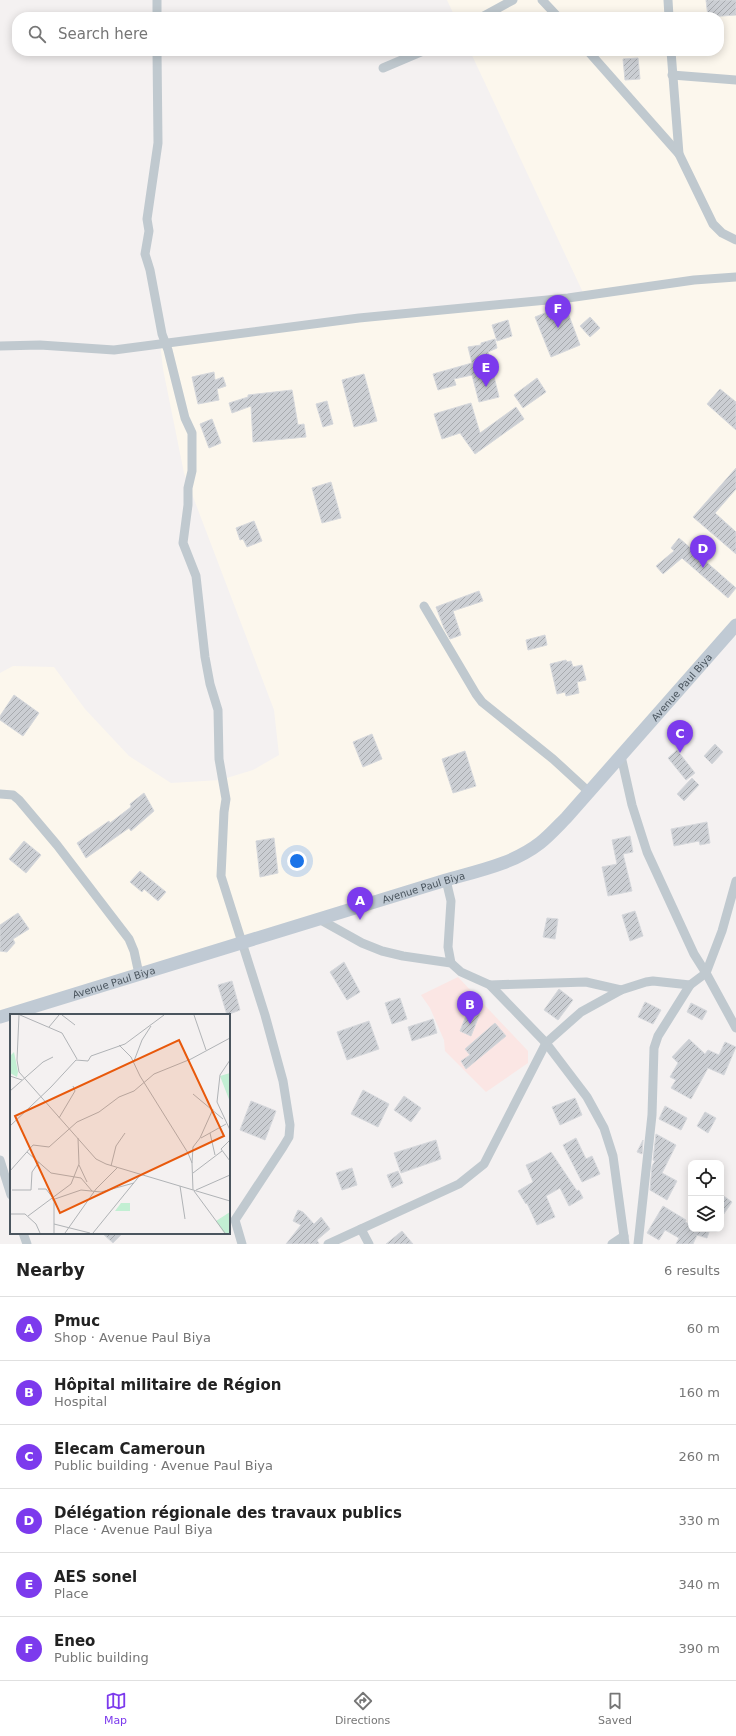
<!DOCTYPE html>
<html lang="en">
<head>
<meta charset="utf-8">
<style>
	body { margin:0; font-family:"DejaVu Sans",sans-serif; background:#f6f6f6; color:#222 }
	.controls { position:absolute; right:12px; bottom:12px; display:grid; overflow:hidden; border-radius:8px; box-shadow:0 2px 10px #0003 }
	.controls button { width:36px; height:36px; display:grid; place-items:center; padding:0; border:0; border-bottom:1px solid #e0e0e0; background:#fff; color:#222; font:20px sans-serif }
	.you { position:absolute; left:297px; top:861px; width:14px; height:14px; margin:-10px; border:3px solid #fff; border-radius:50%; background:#1a73e8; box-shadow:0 0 0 6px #1a73e833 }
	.badge { display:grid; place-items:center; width:26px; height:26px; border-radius:50%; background:#7c3aed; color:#fff; font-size:13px; font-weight:700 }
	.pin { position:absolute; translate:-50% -33px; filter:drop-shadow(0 1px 2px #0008) }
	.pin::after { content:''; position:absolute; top:21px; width:14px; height:12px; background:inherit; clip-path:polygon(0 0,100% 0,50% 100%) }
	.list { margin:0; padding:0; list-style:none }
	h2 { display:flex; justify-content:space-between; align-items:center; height:52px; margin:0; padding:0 16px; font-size:17px }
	h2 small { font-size:13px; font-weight:400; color:#767676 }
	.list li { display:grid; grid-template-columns:26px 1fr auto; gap:12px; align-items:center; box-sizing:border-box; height:64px; padding:0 16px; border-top:1px solid #e0e0e0 }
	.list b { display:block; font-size:15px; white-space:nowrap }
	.list p { margin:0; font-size:13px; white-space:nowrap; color:#767676 }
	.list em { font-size:13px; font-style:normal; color:#767676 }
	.icon { flex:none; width:22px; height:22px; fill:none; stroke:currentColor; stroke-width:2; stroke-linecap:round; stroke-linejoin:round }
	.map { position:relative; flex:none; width:736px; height:1244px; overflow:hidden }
	.search { position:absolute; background:#fff; box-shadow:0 2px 10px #0003; left:12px; right:12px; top:12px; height:44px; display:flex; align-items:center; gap:10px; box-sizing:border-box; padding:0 14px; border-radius:16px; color:#767676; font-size:15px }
	.sheet { height:436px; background:#fff }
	nav { display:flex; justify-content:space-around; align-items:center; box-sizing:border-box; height:56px; border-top:1px solid #e0e0e0; background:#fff; font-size:11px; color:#767676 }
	nav a { display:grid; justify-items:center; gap:2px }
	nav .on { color:#7c3aed }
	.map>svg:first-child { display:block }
	.commercial { fill:#fcf7ed }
	.medical { fill:#fbe6e4 }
	.building { fill:url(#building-hatch); stroke:#d6d8dc }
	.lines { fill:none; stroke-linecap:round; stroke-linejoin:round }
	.minor { stroke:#c0c9cf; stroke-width:9 }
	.secondary { stroke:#c0cad4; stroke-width:13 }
	.labels { text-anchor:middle; stroke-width:3; stroke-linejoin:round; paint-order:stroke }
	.street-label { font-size:10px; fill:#4a555e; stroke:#fff }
	.inset-road { fill:none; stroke:#b0b3b6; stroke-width:1 }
	.view { fill:#e8590c; fill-opacity:0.15; stroke:#e8590c; stroke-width:2 }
	.inset-edge { fill:none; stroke:#4a555e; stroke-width:2 }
</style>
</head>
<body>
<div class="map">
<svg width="736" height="1244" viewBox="0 0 736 1244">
	<defs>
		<pattern id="building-hatch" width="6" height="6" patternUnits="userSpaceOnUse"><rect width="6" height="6" fill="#cbced3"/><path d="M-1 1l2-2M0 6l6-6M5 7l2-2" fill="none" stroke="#a7aaae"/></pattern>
	</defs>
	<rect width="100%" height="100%" fill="#f4f1f1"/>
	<path class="commercial" d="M447,0h289v638l-4,-9 -197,216 -40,20 -495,151v-343l13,-7 41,1 31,42 44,47 42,27 49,-3 33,-10 26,-15 -5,-45 -90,-237 -21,-104 -3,-27 426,-43 -116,-248h249v-34h-264z"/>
	<path class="medical" d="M458,977l70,74v12l-42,29 -41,-41 -1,-11 -14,-32 -9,-13z"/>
	<g class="building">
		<path d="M706,0h30v15l-28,2z"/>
		<path d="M638,58l2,21 -15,1 -2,-21z"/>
		<path d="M565,305l15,40 -29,12 -16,-40z"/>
		<path d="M590,317l10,11 -10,9 -10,-11z"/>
		<path d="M508,320l4,16 -15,5 -5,-16z"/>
		<path d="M495,339l2,9 -9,4 11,45 -20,5 -7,-27 -18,4 2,6 -18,5 -5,-16 39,-11 -4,-16 13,-2v-2z"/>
		<path d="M214,372l1,8 8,-3 3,9 -9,3 2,11 -21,4 -6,-27z"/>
		<path d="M364,374l13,47 -23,6 -12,-47z"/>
		<path d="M537,378l9,14 -23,16 -9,-13z"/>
		<path d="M720,389l16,13v28l-29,-26z"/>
		<path d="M292,390l6,35 6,-1 2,13 -53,5 -2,-36 -19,7 -3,-10 19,-6v-2z"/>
		<path d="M327,401l6,23 -10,3 -7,-23z"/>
		<path d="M471,403l9,30 36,-26 8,12 -49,35 -15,-21 -18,6 -8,-25z"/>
		<path d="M212,419l9,24 -12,5 -9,-24z"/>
		<path d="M736,468v21l-21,24 21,19v22l-43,-37z"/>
		<path d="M331,482l10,36 -19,5 -10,-35z"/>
		<path d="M254,521l8,20 -15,6 -4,-8 -3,1 -4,-12z"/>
		<path d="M679,538l57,50 -8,10 -46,-40 -19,16 -7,-8 18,-15 -3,-3z"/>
		<path d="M479,591l4,10 -30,10 8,24 -11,4 -6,-11 -8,-21z"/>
		<path d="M545,635l2,10 -19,5 -2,-10z"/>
		<path d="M566,660l1,2 4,-1 2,6 9,-2 4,15 -9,2 2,11 -13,3 -1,-4 -8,2 -7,-30z"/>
		<path d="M14,695l25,18 -16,23 -23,-16v-4z"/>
		<path d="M372,734l10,25 -19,8 -10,-25z"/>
		<path d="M715,744l8,8 -11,12 -8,-8z"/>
		<path d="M677,750l18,23 -9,7 -18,-22z"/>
		<path d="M465,751l11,35 -23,7 -11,-34z"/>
		<path d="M692,778l7,7 -15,16 -7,-7z"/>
		<path d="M144,793l10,18 -23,20 -2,-3 -43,30 -9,-15 32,-22 1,2 21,-16 -1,-3z"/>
		<path d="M707,822l3,21 -10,2 -1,-4 -25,5 -3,-17z"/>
		<path d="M630,836l3,16 -10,2 9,37 -24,5 -6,-29 15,-3 -5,-24z"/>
		<path d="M274,838l4,35 -18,4 -4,-36z"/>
		<path d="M24,841l17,14 -15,18 -17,-14z"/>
		<path d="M140,871l26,21 -8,9 -14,-12 -2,3 -12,-10z"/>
		<path d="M635,911l8,25 -13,5 -8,-26z"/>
		<path d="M18,913l11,16 -16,10 2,4 -8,9 -7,-1v-26z"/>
		<path d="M547,918l11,1 -3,20 -12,-2z"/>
		<path d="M344,962l16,30 -13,8 -17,-28z"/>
		<path d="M232,981l8,29 -13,5 -9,-30z"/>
		<path d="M559,989l14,11 -15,20 -14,-10z"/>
		<path d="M400,998l7,21 -15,5 -7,-21z"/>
		<path d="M645,1002l16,8 -8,14 -15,-7z"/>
		<path d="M691,1003l16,8 -5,9 -15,-8z"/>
		<path d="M469,1008l11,5 -9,23 -11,-5z"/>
		<path d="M433,1019l4,14 -25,8 -4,-14z"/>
		<path d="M369,1021l10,28 -32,11 -10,-28z"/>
		<path d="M495,1023l11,13 -40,33 -5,-8 9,-6 -5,-6z"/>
		<path d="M689,1039l16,15 3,-4 11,5 6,-13 11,5 -12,28 -16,-7 -17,31 -20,-11 5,-8 -6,-3 8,-14 -6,-6z"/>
		<path d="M363,1090l26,14 -11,23 -27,-13z"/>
		<path d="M404,1096l17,12 -10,14 -17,-12z"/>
		<path d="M575,1098l7,17 -22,10 -8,-18z"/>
		<path d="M251,1101l25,10 -11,29 -25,-10z"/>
		<path d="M665,1106l22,12 -6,12 -22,-11z"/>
		<path d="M705,1112l11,6 -8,15 -11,-7z"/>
		<path d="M656,1134l20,11 -14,28 15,8 -10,19 -17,-10 2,-24 3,-5 -2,-1z"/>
		<path d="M576,1138l10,21 6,-3 8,18 -18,8 -19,-37z"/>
		<path d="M436,1140l5,19 -40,14 -7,-20z"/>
		<path d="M643,1140l-1,14 -5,-2z"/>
		<path d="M551,1152l26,39 2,-1 4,8 -14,8 -9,-18 -14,8 9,21 -18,8 -10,-22 -1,1 -8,-13 15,-9 -7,-17 12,-5z"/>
		<path d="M352,1168l5,17 -15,5 -6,-17z"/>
		<path d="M398,1171l5,12 -11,5 -5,-13z"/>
		<path d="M721,1194l11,8 -11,16z"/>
		<path d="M663,1206l23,14 -1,2 6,3v4h19l-3,9 -10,-3 -4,9h-17l3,-6 -14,-8 -6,10 -12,-7z"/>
		<path d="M298,1210l5,2 11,12 7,-7 9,12 -13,11 2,4h-33l15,-19 -8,-4z"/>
		<path d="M402,1231l11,13h-27z"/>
		<path d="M102,1233h21l-10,10z"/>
	</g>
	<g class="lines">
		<g class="minor">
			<path d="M157,0v17"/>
			<path d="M542,0l16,17"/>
			<path d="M668,0l1,17"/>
			<path d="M482,17l31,-17"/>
			<path d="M157,51l1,92 -11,76 2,12 -4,23 5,16 12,64 6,16 17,68 7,15v38l-4,17v17l-5,38 13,33 9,81 5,27 8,26 1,49 7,40 -2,13 -3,64 44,139 18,66 7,44 -1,12 -6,10 -48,73 7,24"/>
			<path d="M588,51l91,103"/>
			<path d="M671,51l8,103 34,70 9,9 14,7"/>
			<path d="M383,68l40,-17"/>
			<path d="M672,75l64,5"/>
			<path d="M0,346l40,-1 74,5 245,-32 209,-20 126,-18 42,-3"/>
			<path d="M424,606l52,88 6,8 71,57 36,33"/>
			<path d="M621,756l11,49 15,47 47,102 12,19 30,55"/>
			<path d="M0,794l13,1 6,5 38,45 72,94 5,12 5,23"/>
			<path d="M446,880l5,21 -3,46 3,16"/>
			<path d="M319,919l43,24 20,8 21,5 48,7 10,9 29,13 56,58 41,54 17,31 9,28 12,88"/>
			<path d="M490,985l96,-3 35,8"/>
			<path d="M0,1160l11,35"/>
			<path d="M361,1229l8,15"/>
			<path d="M23,1233l4,11"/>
			<path d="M328,1244l131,-60 25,-20 62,-121 35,-31 40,-22 25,-8 7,-1 37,4"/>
			<path d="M612,1244l12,-8"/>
			<path d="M638,1244l14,-129 2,-67 4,-12 32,-51 16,-12 16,-42 14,-50"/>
		</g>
		<path class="secondary" id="s1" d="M0,1017l446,-137c32,-9 67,-16 94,-37 9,-7 18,-17 26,-25l170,-193"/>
	</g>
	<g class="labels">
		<g class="street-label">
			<text dy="4" stroke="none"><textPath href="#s1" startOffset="779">Avenue Paul Biya</textPath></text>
			<text dy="4" stroke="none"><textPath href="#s1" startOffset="443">Avenue Paul Biya</textPath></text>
			<text dy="4" stroke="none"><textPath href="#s1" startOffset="119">Avenue Paul Biya</textPath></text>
		</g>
	</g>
	<g transform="translate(10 1014)">
		<rect width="220" height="220" fill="#f4f1f1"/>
		<path d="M220,59v29l-10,-26zM220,198v21h-6l-8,-12z" fill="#c2efd3"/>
		<path d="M111,189h9v8h-15z" fill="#c2efd3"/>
		<path d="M4,38l4,20 -1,5 -7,-4v-17z" fill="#c2efd3"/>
		<path class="inset-road" d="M9,1l-2,45 2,12 77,87 10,5 124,37M10,1l42,18 15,26M52,1l13,10M184,1l12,35M39,13l10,-12M109,31l12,12 9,19 48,77 4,10 1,27M220,46l-10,15 -3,27 13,28M124,47l8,-21 9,-14M0,62l12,4M0,77l33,-29 10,-5M183,80l30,25M49,104l16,-27 -2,-5M0,112l41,-39 25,-27 12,1 3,-5 34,-12 39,-29M200,119l5,22M191,124l25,-14M220,126l-9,9 9,12M17,138l24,21 30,5 11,13M182,149l1,-16 7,-9 13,-29M69,151l8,17M101,152l5,-20 9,-13M0,157l23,-26 16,2 28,-25 22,-10 20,-15 15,-6 20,-17 37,-15 39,-21M183,159l29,-22M170,172l5,33M28,175h8l7,9M2,176h19l1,-18 7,-10M186,176l34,-15M184,177l31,42M42,186l29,-10 20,2 33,-9M0,200h15l11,10 4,9M18,202l43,-32 8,-20 -1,-26M44,210l36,9M44,219v-33M55,219l31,-44 21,-21M83,219l48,-59"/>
		<path class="view" d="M169,26l45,96 -164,77 -45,-97z"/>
		<rect width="220" height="220" class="inset-edge"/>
	</g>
</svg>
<div class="controls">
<button><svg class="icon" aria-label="locate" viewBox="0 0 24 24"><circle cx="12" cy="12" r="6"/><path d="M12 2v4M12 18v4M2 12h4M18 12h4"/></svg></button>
<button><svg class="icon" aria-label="layers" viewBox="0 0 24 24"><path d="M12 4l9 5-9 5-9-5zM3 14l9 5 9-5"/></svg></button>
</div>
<div class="you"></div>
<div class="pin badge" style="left:360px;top:920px">A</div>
<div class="pin badge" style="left:470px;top:1024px">B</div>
<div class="pin badge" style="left:680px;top:753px">C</div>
<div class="pin badge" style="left:703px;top:568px">D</div>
<div class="pin badge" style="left:486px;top:387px">E</div>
<div class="pin badge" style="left:558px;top:328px">F</div>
<div class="search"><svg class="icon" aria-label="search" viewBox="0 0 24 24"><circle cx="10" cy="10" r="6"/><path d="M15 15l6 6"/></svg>Search here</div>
</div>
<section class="sheet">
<h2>Nearby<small>6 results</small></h2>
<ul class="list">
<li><span class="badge">A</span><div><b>Pmuc</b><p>Shop · Avenue Paul Biya</p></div><em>60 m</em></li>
<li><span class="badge">B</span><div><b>Hôpital militaire de Région</b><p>Hospital</p></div><em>160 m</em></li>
<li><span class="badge">C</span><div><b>Elecam Cameroun</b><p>Public building · Avenue Paul Biya</p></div><em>260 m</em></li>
<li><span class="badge">D</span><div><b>Délégation régionale des travaux publics</b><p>Place · Avenue Paul Biya</p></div><em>330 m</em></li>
<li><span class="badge">E</span><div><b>AES sonel</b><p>Place</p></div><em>340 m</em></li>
<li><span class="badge">F</span><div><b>Eneo</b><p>Public building</p></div><em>390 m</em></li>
</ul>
</section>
<nav>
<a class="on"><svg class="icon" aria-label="map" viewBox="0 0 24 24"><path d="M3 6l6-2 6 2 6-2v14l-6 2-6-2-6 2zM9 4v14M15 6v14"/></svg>Map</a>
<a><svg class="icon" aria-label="directions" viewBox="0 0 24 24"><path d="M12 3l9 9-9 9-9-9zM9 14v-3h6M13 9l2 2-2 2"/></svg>Directions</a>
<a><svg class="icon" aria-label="saved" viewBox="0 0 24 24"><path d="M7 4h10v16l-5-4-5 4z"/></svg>Saved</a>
</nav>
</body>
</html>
